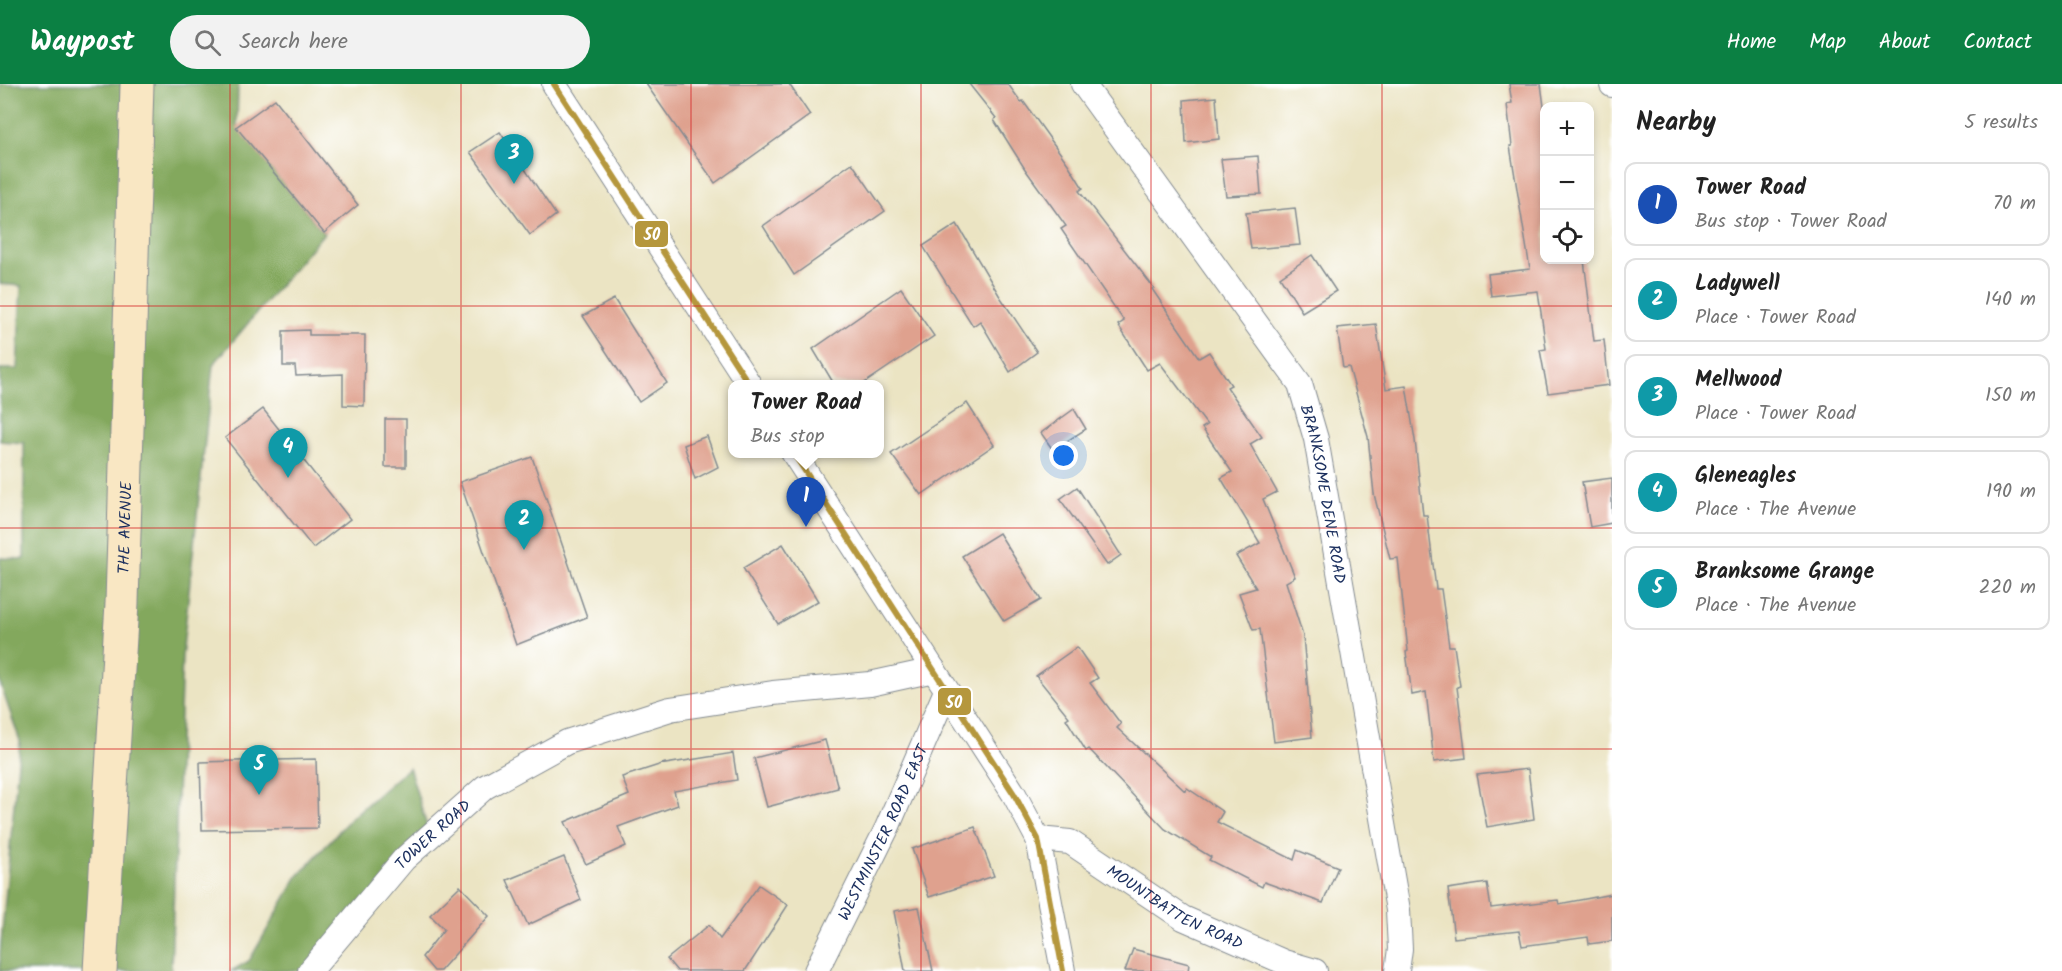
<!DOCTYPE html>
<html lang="en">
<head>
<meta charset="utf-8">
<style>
	body { margin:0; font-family:Kalam,sans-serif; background:#f2f2f2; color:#222 }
	.controls { position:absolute; right:18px; top:18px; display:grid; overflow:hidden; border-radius:12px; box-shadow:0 3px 9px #0003 }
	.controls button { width:54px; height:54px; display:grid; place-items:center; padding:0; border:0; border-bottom:2px solid #e0e0e0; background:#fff; color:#222; font:30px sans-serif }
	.you { position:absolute; left:1064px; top:372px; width:21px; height:21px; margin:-15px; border:4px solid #fff; border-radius:50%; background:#1a73e8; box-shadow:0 0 0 9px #1a73e833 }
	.badge { display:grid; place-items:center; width:39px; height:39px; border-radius:50%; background:#0b8043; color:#fff; font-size:20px; font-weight:700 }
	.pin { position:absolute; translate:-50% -50px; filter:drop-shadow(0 2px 3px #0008) }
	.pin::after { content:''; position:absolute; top:32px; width:21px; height:18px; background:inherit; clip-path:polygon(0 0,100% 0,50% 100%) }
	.popup { position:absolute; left:728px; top:296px; width:156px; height:78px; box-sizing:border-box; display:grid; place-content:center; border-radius:12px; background:#fff; filter:drop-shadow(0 2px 4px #0005); font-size:20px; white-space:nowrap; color:#767676 }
	.popup b { font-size:22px; color:#222 }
	.popup::after { content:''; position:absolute; left:50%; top:100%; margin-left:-12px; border:12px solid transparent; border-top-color:#fff }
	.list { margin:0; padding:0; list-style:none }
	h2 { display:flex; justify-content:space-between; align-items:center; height:78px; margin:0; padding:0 24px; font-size:26px }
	h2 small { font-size:20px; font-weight:400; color:#767676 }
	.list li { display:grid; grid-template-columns:39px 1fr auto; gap:18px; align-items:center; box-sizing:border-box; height:84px; margin:0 12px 12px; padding:0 12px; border:2px solid #e0e0e0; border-radius:12px }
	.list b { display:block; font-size:22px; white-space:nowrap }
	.list p { margin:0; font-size:20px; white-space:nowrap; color:#767676 }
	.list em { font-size:20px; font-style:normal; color:#767676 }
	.icon { flex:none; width:33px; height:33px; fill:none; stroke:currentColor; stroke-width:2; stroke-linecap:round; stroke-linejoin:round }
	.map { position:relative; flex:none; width:1612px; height:887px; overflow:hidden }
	header { display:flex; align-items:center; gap:36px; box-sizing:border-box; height:84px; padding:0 30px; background:#0b8043; color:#fff }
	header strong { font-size:28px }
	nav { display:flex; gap:33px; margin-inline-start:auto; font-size:21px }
	.search { width:420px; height:54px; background:#f2f2f2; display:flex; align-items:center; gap:15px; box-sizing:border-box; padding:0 21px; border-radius:33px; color:#767676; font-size:22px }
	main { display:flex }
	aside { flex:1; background:#fff }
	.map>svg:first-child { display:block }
	.forest { fill:#83a85d; stroke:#4f6c5e; stroke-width:1.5 }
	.building { fill:#dfa18e }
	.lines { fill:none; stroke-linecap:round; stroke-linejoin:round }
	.minor-casing { stroke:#838a90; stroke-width:26 }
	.secondary-casing { stroke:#838a90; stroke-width:35 }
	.minor { stroke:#fff; stroke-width:24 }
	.secondary { stroke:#f9e7c3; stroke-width:33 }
	.bus-1-casing { stroke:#fff; stroke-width:10 }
	.bus-1 { stroke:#b5973d; stroke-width:6 }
	.grid { fill:none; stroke:#d62828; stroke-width:1.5; stroke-opacity:0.55 }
	.labels { text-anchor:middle; stroke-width:6; stroke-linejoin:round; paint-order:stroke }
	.street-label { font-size:16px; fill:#1b2f5e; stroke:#fff }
	.line-badge { stroke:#fff; stroke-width:2 }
	.badge-label { font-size:16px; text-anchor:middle; font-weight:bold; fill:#fff }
</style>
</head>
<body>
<header>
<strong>Waypost</strong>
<div class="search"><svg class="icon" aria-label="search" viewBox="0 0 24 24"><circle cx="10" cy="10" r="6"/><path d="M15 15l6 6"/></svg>Search here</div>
<nav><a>Home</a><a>Map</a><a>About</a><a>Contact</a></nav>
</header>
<main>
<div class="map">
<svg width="1612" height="887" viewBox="0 0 1612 887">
	<rect width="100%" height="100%" fill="#fff"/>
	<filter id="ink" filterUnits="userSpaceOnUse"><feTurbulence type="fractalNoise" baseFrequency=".0167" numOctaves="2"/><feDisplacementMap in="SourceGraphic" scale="12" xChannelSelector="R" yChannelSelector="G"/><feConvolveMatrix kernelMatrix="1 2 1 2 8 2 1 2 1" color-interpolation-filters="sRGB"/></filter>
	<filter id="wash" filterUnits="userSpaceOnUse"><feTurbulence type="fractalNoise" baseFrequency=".008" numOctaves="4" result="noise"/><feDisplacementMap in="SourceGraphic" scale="24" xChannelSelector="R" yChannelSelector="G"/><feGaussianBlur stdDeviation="1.35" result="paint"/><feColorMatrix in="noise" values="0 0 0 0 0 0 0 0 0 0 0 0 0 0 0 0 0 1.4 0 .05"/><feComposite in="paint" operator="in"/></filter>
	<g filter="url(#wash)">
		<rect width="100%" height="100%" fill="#ebe4c3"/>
		<g class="forest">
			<path d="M0,0h238l-1,43 87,106 -111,132 -31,292 -11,314h-171v-18l20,-212 -20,-58v-125l24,1v-116l-24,-2v-72h17l4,-83 -21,-2z"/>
			<path d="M409,683l21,69 -120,135h-79l18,-10 49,-85 52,-57z"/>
		</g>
		<g id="blocks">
			<g class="building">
				<path d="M646,0h143l21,31 -95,68z"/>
				<path d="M969,0h39l13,18 2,-1 45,63 15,24 -4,3 75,97 -2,1 47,69 10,-6 22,33 -4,2 35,50 -12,7 27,48 -14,7 32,78 -9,5 17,54 9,101 -38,5 -14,-113 -7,1 -14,-37 17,-5 -20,-32 24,-13 -39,-65 11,-6 -30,-44 5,-3 -47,-62 -13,7 -29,-45 6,-4 -63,-92 5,-3 -41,-57 -31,-49 2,-2z"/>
				<path d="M1509,0h32l4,30v146h39l10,81 10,-1 5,45 -61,8 -8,-43 6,-1 -8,-58 -47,5 -3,-22 42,-5 -20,-123h2l-5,-42 5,-1z"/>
				<path d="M1216,13l3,42 -33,4 -2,-43z"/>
				<path d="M275,15l83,106 -34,28 -88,-106z"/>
				<path d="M500,48l56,83 -26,20 -60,-83z"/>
				<path d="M1258,72l3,38 -35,2 -5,-37z"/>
				<path d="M852,79l33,48 -91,64 -31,-49z"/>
				<path d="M1295,124l5,37 -49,4 -5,-36z"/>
				<path d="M957,140l42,71 38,57 -27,20 -30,-51 -7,5 -50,-80z"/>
				<path d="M1312,171l24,36 -34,21 -22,-35z"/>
				<path d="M901,204l33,48 -71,48h-29l-21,-35z"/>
				<path d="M614,215l53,84 -28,19 -56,-86z"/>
				<path d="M1376,240l10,65 20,-3 9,54 8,75h4l9,74h5l8,57h5l6,40 -3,1 9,71 -32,4 -8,-70 -14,3 -6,-43 2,-1 -10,-93 -8,1 -16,-65 -6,-57 -19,-70 -6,1 -6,-40z"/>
				<path d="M309,246v5h56l-1,71 -21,-1v-31l-47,2 -1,-10h-12v-35z"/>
				<path d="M967,319l27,42 -73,50 -30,-41z"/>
				<path d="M263,325l87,110 -37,29 -88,-110z"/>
				<path d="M1074,325l12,20 -33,21 -12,-17z"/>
				<rect x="385" y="335" width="21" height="48"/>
				<path d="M707,352l11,31 -23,12 -11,-34z"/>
				<path d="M532,373l55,160 -71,28 -56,-163z"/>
				<path d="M1612,394v45l-22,4 -8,-45z"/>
				<path d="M1077,403l44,68 -14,10 -47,-66z"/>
				<path d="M999,449l42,67 -37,21 -42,-65z"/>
				<path d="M783,460l35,57 -40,23 -35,-56z"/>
				<path d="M1077,563l21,31 -8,5 31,41 -4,4 68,63 2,-3 36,24 -6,10 77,38 3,-10 41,17 -15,36 -59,-21 -2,5 -53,-27 2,-3 -46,-28 -76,-80 -3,2 -20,-32 3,-2 -33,-41z"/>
				<path d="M825,656l13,48 -71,19 -13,-49z"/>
				<path d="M733,669l4,27 -63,11 4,14 -60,22 8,19 -40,18 -21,-42 64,-27 -7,-18 43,-14v1z"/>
				<path d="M316,675l2,69 -116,2 -2,-68z"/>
				<path d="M1528,685l6,50 -47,8 -10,-52z"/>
				<path d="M975,743l19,49 -65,21 -17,-48z"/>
				<path d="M564,773l17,43 -53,25 -21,-45z"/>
				<path d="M1487,799l4,25 67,-8 1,4 53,-10v47l-23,3 -1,-7 -66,9 -3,-15 -65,7 -6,-49z"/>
				<path d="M759,801l29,20 -43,66h-68l-10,-12 42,-34 11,14z"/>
				<path d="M460,802l29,30 -49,55h-6l-12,-14 22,-28 -14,-14z"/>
				<path d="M919,823l14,64h-28l-11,-60z"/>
				<path d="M1133,865l56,15 -1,7h-63z"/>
			</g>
		</g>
	</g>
	<g filter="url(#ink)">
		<use href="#blocks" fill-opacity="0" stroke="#838a90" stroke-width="1.5"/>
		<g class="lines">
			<g class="minor-casing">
				<g id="minor">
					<path d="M554,0l195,300"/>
					<path id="s1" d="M1083,0l217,300 16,55 82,471 2,39 -3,22"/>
					<path d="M1612,0v1"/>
					<path d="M794,370l220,340 24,45 25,132"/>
					<path id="s2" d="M1038,755l32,3 113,76 101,44 31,9"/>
					<path id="s3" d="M310,887l94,-112 81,-72 82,-45 103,-33 103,-16 97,-9 64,-14"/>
					<path id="s4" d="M816,887l71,-143 59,-137"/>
				</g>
			</g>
			<g class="secondary-casing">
				<g id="secondary">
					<path id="s5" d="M100,887l22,-368 15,-519"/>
				</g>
			</g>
			<use href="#minor" class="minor"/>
			<use href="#secondary" class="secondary"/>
			<g class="bus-1-casing">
				<g id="bus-1">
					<path d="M554,0l195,300"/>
					<path d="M794,370l220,340 24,45 25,132"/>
				</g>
			</g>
			<use href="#bus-1" class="bus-1"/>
		</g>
	</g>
	<path class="grid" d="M230,0v887M461,0v887M691,0v887M921,0v887M1151,0v887M1382,0v887M0,222h1612M0,444h1612M0,665h1612"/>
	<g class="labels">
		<g class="street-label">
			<text dy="6" stroke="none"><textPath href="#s1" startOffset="483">BRANKSOME DENE ROAD</textPath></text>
			<text dy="6" stroke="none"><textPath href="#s5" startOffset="444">THE AVENUE</textPath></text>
			<text dy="6" stroke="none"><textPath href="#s4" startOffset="154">WESTMINSTER ROAD EAST</textPath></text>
			<text dy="6" stroke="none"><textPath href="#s3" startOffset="184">TOWER ROAD</textPath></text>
			<text dy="6" stroke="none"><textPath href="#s2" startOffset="156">MOUNTBATTEN ROAD</textPath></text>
		</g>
	</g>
	<g class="line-badge">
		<rect x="634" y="136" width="35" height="28" rx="6" fill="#b5973d"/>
		<rect x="937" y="603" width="35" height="29" rx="6" fill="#b5973d"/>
	</g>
	<g class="badge-label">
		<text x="652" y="156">50</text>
		<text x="954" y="624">50</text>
	</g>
</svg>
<div class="controls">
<button>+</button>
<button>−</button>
<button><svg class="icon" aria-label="locate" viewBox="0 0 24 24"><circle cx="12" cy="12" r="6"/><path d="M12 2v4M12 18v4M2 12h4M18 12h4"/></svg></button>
</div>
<div class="you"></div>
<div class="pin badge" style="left:806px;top:443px;background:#1a4fb4">1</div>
<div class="popup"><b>Tower Road</b>Bus stop</div>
<div class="pin badge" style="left:524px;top:466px;background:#0f9aa8">2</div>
<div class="pin badge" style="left:514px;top:100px;background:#0f9aa8">3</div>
<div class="pin badge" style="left:288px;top:394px;background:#0f9aa8">4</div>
<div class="pin badge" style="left:259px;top:711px;background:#0f9aa8">5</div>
</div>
<aside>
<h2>Nearby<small>5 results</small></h2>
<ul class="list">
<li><span class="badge" style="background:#1a4fb4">1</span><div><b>Tower Road</b><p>Bus stop · Tower Road</p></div><em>70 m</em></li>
<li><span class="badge" style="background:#0f9aa8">2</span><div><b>Ladywell</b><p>Place · Tower Road</p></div><em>140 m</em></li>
<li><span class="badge" style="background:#0f9aa8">3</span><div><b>Mellwood</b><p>Place · Tower Road</p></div><em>150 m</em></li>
<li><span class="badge" style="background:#0f9aa8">4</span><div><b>Gleneagles</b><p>Place · The Avenue</p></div><em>190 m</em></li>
<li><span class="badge" style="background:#0f9aa8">5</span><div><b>Branksome Grange</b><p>Place · The Avenue</p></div><em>220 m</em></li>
</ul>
</aside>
</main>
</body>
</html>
